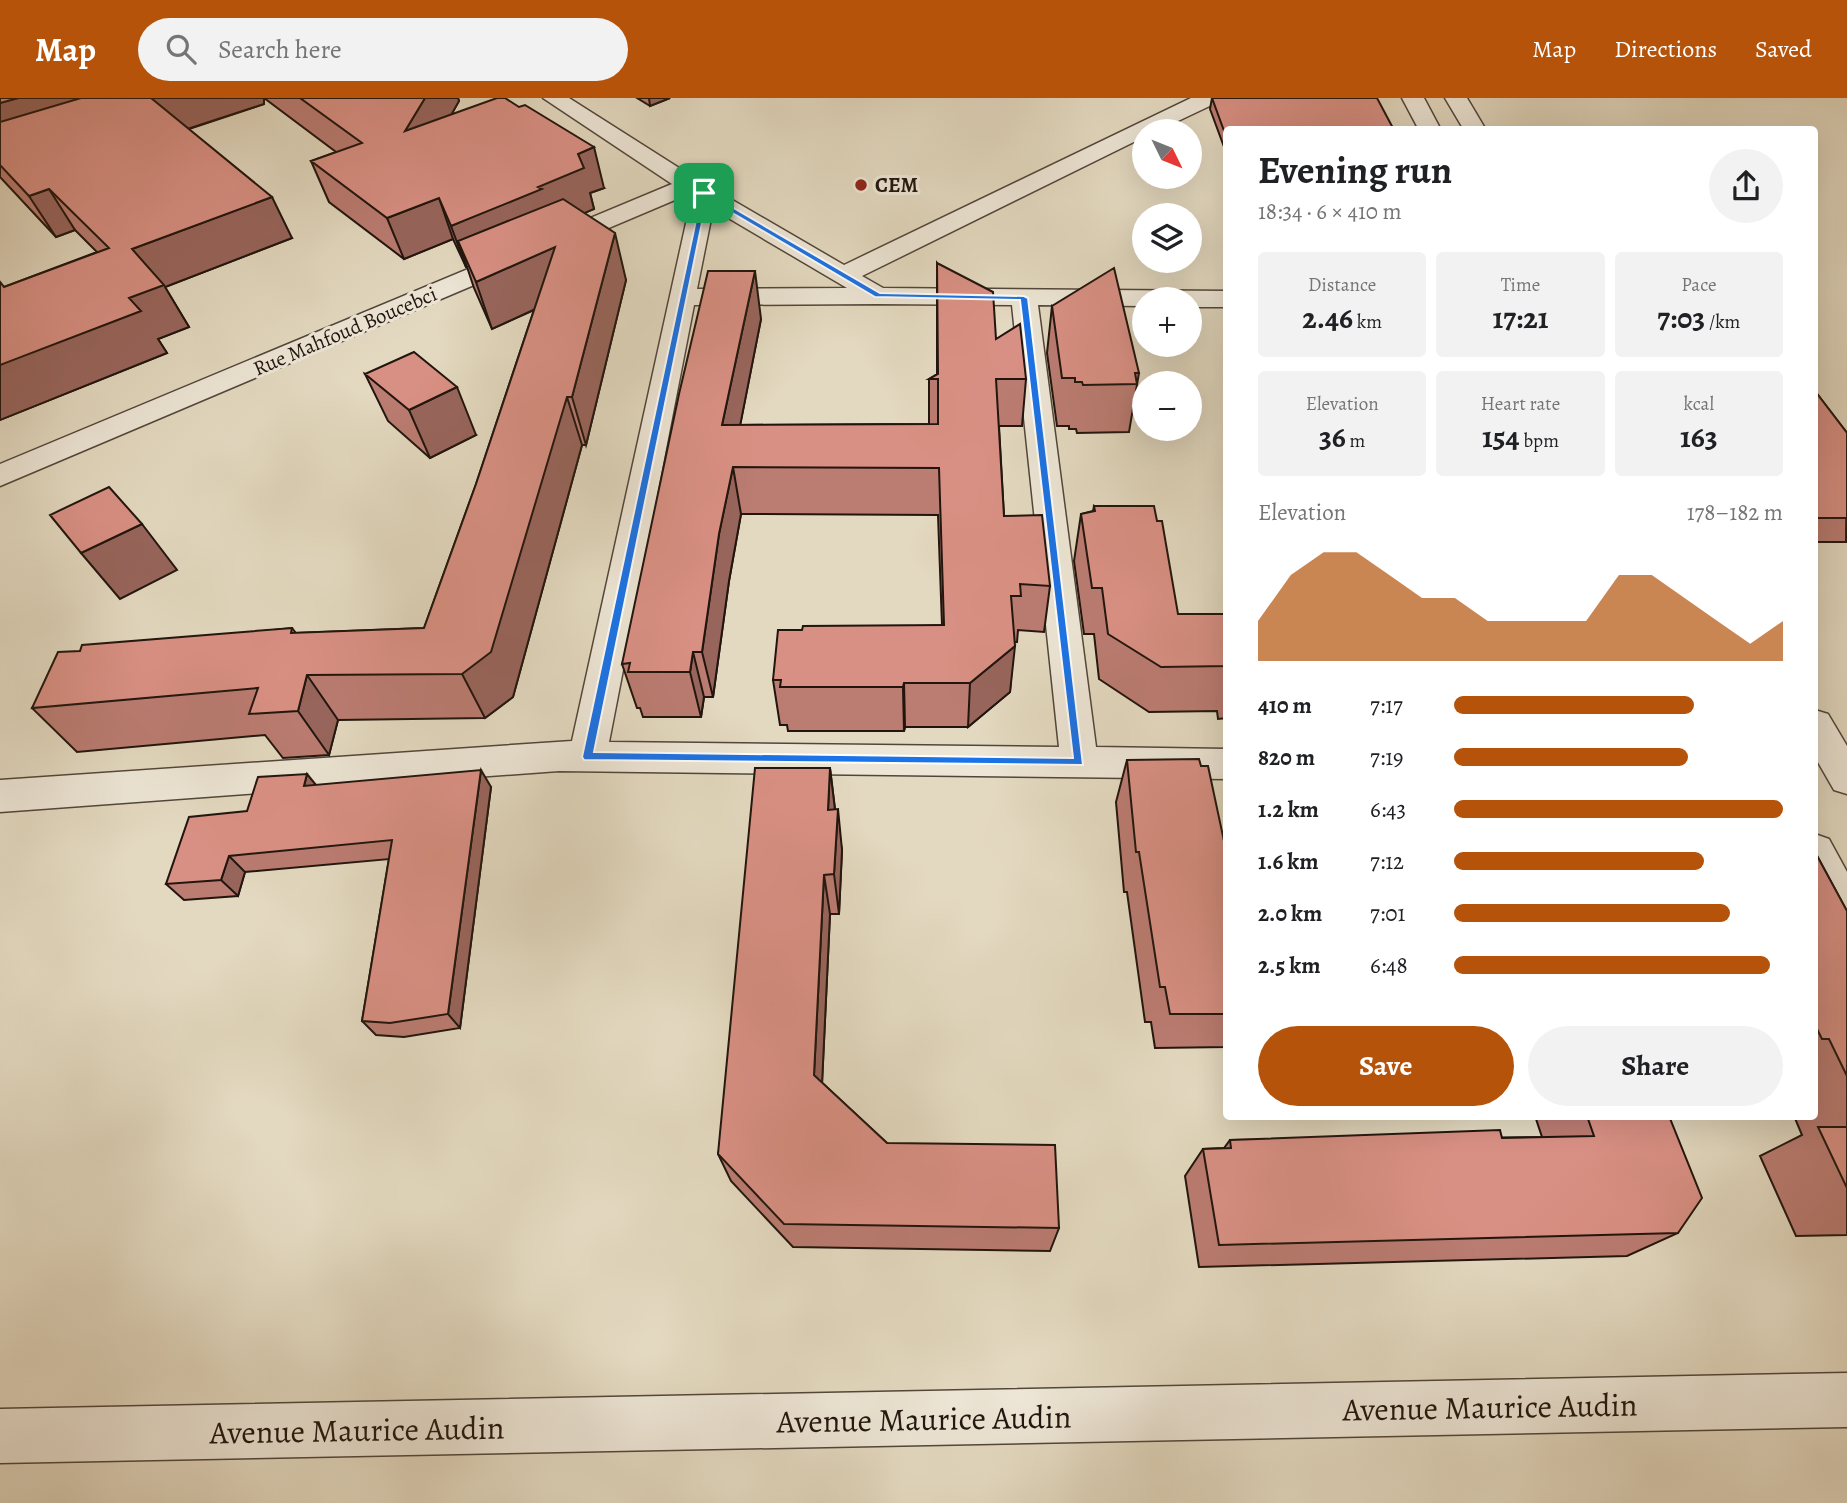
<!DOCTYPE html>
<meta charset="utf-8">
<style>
body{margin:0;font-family:Alegreya,serif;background:#f2f2f2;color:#202124;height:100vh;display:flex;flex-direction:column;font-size:26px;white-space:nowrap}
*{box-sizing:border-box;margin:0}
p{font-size:23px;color:#757577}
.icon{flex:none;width:38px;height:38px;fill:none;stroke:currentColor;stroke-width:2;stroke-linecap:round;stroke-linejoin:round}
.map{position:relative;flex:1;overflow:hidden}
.sheet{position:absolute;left:1223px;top:28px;width:595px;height:994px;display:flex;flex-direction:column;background:#fff;border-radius:7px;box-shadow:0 7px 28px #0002}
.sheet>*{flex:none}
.needle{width:46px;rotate:133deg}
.tools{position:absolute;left:1132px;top:21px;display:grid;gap:14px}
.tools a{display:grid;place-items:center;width:70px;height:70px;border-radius:50%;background:#fff;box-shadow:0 7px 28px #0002;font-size:35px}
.pin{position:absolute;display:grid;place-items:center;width:60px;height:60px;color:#fff;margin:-30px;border-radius:14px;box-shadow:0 4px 10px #0006}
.round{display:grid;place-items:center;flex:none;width:74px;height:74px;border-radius:37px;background:#f2f2f2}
.summary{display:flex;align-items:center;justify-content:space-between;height:119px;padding:0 35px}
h1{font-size:38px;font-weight:600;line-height:52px}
.figures{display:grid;grid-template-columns:repeat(3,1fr);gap:10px;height:119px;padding:7px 35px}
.figures div{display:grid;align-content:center;border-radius:7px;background:#f2f2f2;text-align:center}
.figures b{font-size:30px;font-weight:600}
.figures small{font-size:19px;font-weight:400}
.figures p{font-size:19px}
.chart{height:196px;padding:14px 35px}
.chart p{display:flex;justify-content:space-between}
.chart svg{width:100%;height:126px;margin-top:7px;fill:#b45309;opacity:.7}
.cta{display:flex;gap:14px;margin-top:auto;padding:14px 35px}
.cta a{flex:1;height:80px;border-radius:42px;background:#b45309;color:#fff;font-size:28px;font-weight:600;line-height:80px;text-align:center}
.cta a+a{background:#f2f2f2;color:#202124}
ul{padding:0 35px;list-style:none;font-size:23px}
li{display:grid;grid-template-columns:112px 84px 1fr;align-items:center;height:52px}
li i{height:18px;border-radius:9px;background:#b45309}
header{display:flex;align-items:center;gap:42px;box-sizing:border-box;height:98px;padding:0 35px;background:#b45309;color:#fff}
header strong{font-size:33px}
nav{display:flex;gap:38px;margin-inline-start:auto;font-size:24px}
.search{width:490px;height:63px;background:#f2f2f2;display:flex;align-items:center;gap:18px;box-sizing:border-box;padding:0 24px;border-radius:38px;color:#757577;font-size:26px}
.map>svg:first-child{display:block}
</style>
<header>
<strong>Map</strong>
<div class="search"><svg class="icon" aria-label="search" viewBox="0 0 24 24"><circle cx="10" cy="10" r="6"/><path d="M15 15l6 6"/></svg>Search here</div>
<nav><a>Map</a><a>Directions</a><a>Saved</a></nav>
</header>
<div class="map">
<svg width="1847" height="1405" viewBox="0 0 1847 1405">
<rect width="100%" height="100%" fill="#e3d9c0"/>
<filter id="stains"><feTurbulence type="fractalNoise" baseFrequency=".00286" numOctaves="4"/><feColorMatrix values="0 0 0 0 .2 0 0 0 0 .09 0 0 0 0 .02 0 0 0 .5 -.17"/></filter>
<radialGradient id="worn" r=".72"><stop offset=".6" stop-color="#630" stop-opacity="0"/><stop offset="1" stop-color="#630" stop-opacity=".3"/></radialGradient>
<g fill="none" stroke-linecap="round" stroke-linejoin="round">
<defs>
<path id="minor" d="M 543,0 L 569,0 L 698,82 L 844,167 L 1191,0 L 1219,0 L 1216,5 L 1157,33 L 1144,33 L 1144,39 L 862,178 L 883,190 L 1227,193 L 1227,209 L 1190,209 L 1190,201 L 1144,201 L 1144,208 L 1038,207 L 1096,649 L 1227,651 L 1227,681 L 559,673 L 0,714 L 0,682 L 572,643 L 692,98 L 689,96 L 0,388 L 0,366 L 672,86 ZM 713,111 L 847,190 L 697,191 ZM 877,206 L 1012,207 L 1059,649 L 609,644 L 694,207 Z
M 1847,1275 L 1847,1329 L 0,1365 L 0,1311 Z"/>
<path id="tertiary" d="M 1402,0 L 1424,0 L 1441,32 L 1419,32 Z
M 1445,0 L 1467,0 L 1486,32 L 1464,32 Z
M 1815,612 L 1828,616 L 1847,648 L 1847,696 L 1834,692 L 1815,659 Z
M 1815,736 L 1829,741 L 1847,774 L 1847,832 L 1832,827 L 1815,792 Z"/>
</defs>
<use href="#minor" stroke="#52463a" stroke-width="3"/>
<use href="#tertiary" stroke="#52463a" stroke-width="3"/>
<use href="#minor" fill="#ede6d6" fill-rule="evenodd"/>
<use href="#tertiary" fill="#ede6d6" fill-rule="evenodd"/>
</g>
<path fill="#bb7c72" stroke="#21150e" stroke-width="2" d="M 0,0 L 458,0 L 459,3 L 451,17 L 604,90 L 590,95 L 594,111 L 584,115 L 626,182 L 586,347 L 582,347 L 513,599 L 485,620 L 338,622 L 329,657 L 283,660 L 265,637 L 77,654 L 32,610 L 80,553 L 292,530 L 296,535 L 424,530 L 476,386 L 534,212 L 492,231 L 474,190 L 467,169 L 466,169 L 453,141 L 404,161 L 329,104 L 311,63 L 336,54 L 264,0 L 264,6 L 189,31 L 292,140 L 165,189 L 189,229 L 158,241 L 167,255 L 0,322 L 0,184 L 4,189 L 97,154 L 75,132 L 56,139 L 0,79 Z
M 637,0 L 670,0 L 650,8 Z
M 1212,0 L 1227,32 L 1227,57 L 1210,11 Z
M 937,165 L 1026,281 L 1022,328 L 999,328 L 1004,418 L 1050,488 L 1044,534 L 1018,532 L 1017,544 L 1014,544 L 1010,594 L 968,629 L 905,629 L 904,633 L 788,633 L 787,627 L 780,627 L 773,582 L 802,532 L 942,527 L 938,417 L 741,416 L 729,483 L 713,599 L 704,599 L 701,619 L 643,619 L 640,610 L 637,610 L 622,566 L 761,221 L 740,327 L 929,326 L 929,281 L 937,276 Z
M 1052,208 L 1139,275 L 1129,334 L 1077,335 L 1076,331 L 1069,331 L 1069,328 L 1057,328 L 1047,255 Z
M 365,276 L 476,337 L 430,360 L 388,323 Z
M 1815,293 L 1847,335 L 1846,444 L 1815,444 Z
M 1094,408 L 1178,516 L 1227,516 L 1227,620 L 1218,621 L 1217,613 L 1149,614 L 1099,581 L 1094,536 L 1084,536 L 1074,463 L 1081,416 L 1093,413 Z
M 1127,662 L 1201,668 L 1227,757 L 1227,949 L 1155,950 L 1151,924 L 1145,924 L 1127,794 L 1124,794 L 1116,704 Z
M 830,670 L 835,711 L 842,752 L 839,816 L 830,816 L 822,985 L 887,1045 L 1059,1130 L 1050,1153 L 793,1149 L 731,1083 L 718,1056 Z
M 316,687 L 491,689 L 460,930 L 404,939 L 376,937 L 362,923 L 389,761 L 245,774 L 238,798 L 184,802 L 166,786 L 247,713 Z
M 1815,754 L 1847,813 L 1847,1137 L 1796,1138 L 1760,1058 L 1802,1037 L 1794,1018 L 1815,1018 Z
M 1535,1018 L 1669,1018 L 1678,1135 L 1627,1158 L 1199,1169 L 1185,1078 L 1203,1051 L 1224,1050 L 1230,1042 L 1542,1039 Z"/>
<path fill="#98655c" stroke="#21150e" stroke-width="2" d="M 18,0 L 264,0 L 264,6 L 169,37 L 0,53 L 0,5 Z
M 425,0 L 458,0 L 459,3 L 420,73 L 405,33 Z
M 649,0 L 670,0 L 650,8 Z
M 594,49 L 604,90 L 590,95 L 594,111 L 552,129 L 458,143 L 467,169 L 466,169 L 451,128 L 538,89 L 578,56 Z
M 49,91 L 75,132 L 56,139 L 29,98 Z
M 272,99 L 292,140 L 165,189 L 189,229 L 158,241 L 167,255 L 0,322 L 0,267 L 129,200 L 132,151 Z
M 439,100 L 453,141 L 404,161 L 387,120 Z
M 615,135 L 626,182 L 586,347 L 572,299 Z
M 555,149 L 568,196 L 492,231 L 476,184 Z
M 755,173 L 761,221 L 731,374 L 722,327 Z
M 457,289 L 476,337 L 430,360 L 409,312 Z
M 567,299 L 582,347 L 513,599 L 485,620 L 462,576 Z
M 733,369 L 741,416 L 729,483 L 713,599 L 702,554 L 719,436 Z
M 142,426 L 177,472 L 120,501 L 81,455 Z
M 1015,548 L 1010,594 L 968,629 L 970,585 Z
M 693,554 L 704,599 L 701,619 L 690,574 Z
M 307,577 L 338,622 L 329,657 L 298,613 Z
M 904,585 L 905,629 L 904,633 L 903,589 Z
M 830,670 L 835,712 L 828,712 Z
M 481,672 L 491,689 L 460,930 L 448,916 Z
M 307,676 L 321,693 L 304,688 Z
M 838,711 L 842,752 L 839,816 L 834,776 Z
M 229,758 L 245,774 L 238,798 L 221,782 Z
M 824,777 L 830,816 L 821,1008 L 814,977 Z"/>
<path fill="#d99084" stroke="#21150e" stroke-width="2" d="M 0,0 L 18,0 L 0,5 Z
M 81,0 L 151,0 L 272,99 L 132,151 L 164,187 L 129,200 L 141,213 L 0,267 L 0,184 L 4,189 L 109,150 L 49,91 L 29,98 L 0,67 L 0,24 Z
M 300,0 L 425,0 L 405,33 L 497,0 L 505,0 L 519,9 L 525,7 L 594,49 L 578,56 L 584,70 L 538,89 L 542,91 L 451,128 L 439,100 L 387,120 L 311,63 L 362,45 Z
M 1212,0 L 1377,0 L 1394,32 L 1227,32 L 1227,41 Z
M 563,101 L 615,135 L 572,299 L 567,299 L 491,554 L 462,576 L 307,577 L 298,613 L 249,616 L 258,590 L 32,610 L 58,554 L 80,553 L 82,547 L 292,530 L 291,535 L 424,530 L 476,386 L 555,149 L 476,184 L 458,143 Z
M 937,165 L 993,194 L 996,241 L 1020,226 L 1026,281 L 996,281 L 1004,418 L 1042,417 L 1050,488 L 1020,486 L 1021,498 L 1011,498 L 1015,548 L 970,585 L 904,585 L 903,589 L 780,589 L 781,582 L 773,582 L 778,532 L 802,532 L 803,528 L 944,527 L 939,370 L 733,369 L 719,436 L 702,554 L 693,554 L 690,574 L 628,574 L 630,565 L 622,566 L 679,296 L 708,173 L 755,173 L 722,327 L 938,326 L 938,281 L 929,281 L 938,276 Z
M 1114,170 L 1139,275 L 1135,275 L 1137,286 L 1083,287 L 1082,284 L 1075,284 L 1075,280 L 1062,280 L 1052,208 Z
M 414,254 L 457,289 L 409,312 L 365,276 Z
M 1815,293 L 1847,335 L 1847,420 L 1815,420 Z
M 109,389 L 142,426 L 81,455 L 50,417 Z
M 1094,408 L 1154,408 L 1157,423 L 1162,423 L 1178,516 L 1227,516 L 1227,568 L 1161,569 L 1108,536 L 1102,490 L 1092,490 L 1081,416 L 1095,413 Z
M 1199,661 L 1201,668 L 1208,668 L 1227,757 L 1227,916 L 1170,916 L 1165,889 L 1160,889 L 1139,754 L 1136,754 L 1127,662 Z
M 755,670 L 830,670 L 828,712 L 838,711 L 834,776 L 824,777 L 814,977 L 887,1045 L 1055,1047 L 1059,1130 L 784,1126 L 718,1056 Z
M 481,672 L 448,916 L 390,925 L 362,923 L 392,742 L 229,758 L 221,782 L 166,786 L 189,719 L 247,713 L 258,679 L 307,676 L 304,688 Z
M 1815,754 L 1847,813 L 1847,978 L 1829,941 L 1822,941 L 1815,927 Z
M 1587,1018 L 1669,1018 L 1702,1100 L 1678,1135 L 1219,1147 L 1203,1051 L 1231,1050 L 1230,1042 L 1500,1032 L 1502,1040 L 1594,1038 Z
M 1818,1029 L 1847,1029 L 1847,1090 Z"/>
<path fill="#1a73e8" stroke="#fff" stroke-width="2" fill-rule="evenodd" d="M 702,94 L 706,94 L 880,195 L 1024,198 L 1028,200 L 1083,667 L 584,662 L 582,659 ZM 707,100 L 875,199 L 1020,202 L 1073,660 L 594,654 Z"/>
<circle fill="#8f2418" stroke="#ede6d6" stroke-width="2.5" cx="861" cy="87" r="7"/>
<g text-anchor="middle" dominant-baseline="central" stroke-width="6" stroke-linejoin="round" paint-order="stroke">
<g font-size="21" font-weight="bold" fill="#21150e" stroke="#ede6d6" text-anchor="start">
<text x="875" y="87">CEM</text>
</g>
<g font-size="21" fill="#21150e" stroke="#ede6d6">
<text transform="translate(345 233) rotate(-23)">Rue Mahfoud Boucebci</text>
</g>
<g font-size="32" fill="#21150e" stroke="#ede6d6">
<text transform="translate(1490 1309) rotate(-1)">Avenue Maurice Audin</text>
<text transform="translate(924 1321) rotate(-1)">Avenue Maurice Audin</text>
<text transform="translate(357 1332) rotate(-1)">Avenue Maurice Audin</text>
</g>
</g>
<rect width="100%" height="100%" filter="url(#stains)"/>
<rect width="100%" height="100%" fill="url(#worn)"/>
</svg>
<div class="tools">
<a><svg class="needle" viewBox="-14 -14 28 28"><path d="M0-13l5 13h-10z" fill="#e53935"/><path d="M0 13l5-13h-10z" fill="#757577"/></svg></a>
<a><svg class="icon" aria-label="layers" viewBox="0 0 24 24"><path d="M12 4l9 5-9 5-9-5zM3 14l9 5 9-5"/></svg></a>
<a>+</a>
<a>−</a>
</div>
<div class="pin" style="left:704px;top:95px;background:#1e9e55"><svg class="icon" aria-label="arrive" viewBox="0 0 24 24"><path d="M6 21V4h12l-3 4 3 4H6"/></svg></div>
<section class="sheet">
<div class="summary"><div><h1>Evening run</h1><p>18:34 · 6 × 410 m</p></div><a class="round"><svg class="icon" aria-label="share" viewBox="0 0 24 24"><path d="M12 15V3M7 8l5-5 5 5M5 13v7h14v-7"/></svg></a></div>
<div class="figures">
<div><p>Distance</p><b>2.46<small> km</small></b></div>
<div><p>Time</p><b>17:21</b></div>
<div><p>Pace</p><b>7:03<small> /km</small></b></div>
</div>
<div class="figures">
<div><p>Elevation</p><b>36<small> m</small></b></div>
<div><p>Heart rate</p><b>154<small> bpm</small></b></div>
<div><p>kcal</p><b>163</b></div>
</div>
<div class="chart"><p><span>Elevation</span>178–182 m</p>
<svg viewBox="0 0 160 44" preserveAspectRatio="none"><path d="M0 44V30L10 14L20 6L30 6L40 14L50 22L60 22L70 30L80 30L90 30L100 30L110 14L120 14L130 22L140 30L150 38L160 30V44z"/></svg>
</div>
<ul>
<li><b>410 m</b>7:17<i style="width:73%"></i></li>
<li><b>820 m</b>7:19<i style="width:71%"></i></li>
<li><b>1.2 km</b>6:43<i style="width:100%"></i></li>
<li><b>1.6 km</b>7:12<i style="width:76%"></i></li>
<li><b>2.0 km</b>7:01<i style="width:84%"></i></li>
<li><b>2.5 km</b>6:48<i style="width:96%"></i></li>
</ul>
<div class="cta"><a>Save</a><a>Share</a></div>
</section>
</div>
